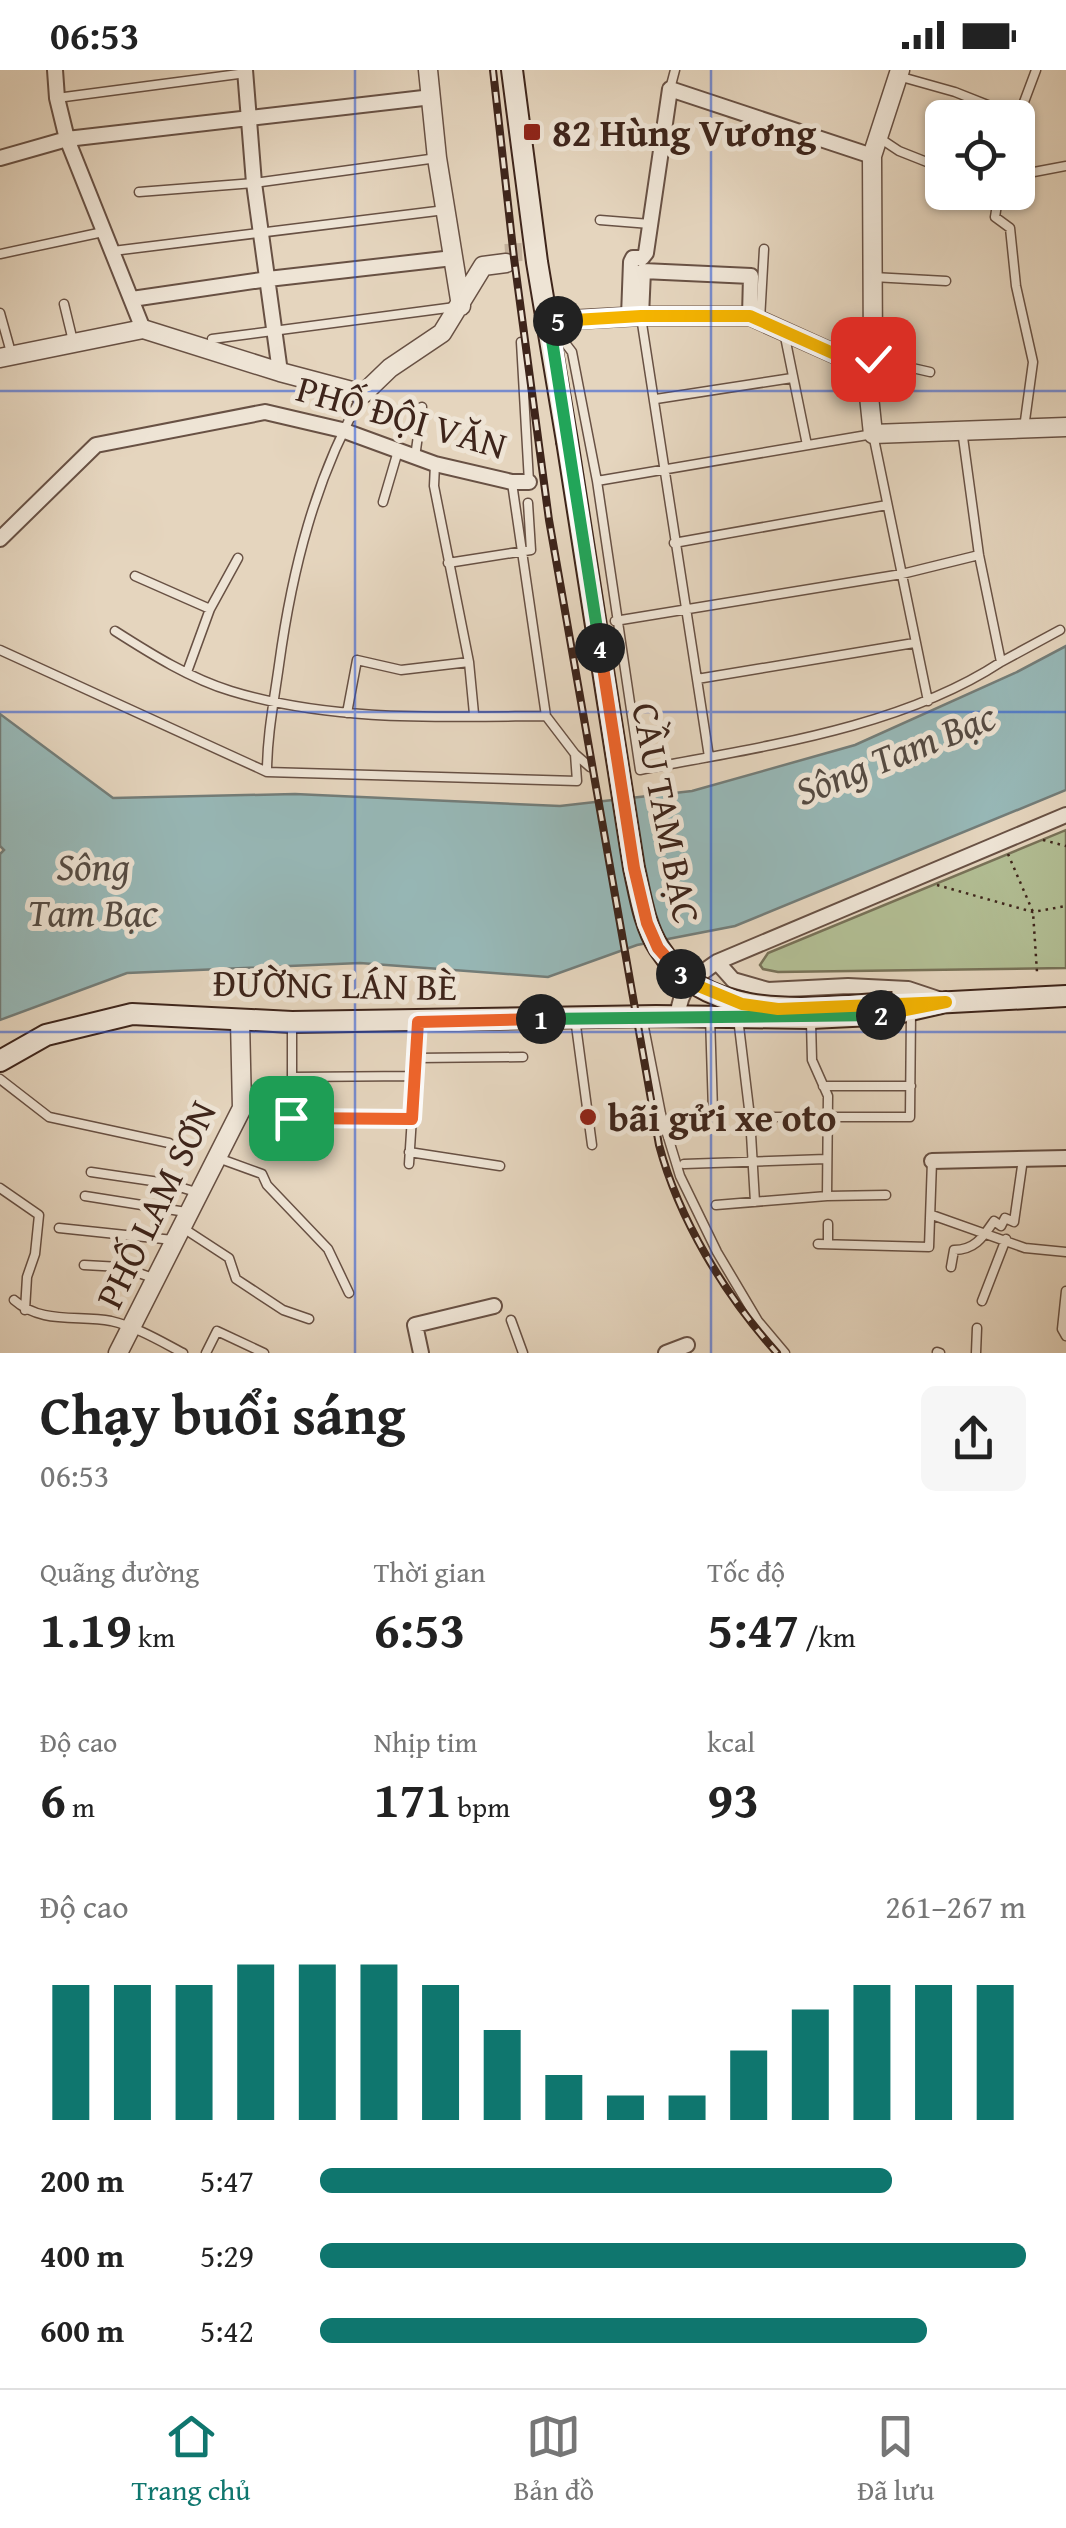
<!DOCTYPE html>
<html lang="vi">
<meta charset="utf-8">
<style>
body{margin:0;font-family:"Gentium Book Plus",serif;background:#f6f6f6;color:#222;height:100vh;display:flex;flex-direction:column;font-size:38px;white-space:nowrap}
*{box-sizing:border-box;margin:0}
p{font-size:32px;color:#767676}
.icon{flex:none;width:55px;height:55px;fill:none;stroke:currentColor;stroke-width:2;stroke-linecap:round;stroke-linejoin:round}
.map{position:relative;height:1283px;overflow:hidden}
.sheet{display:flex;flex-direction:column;background:#fff;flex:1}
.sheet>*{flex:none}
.tools{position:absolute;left:925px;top:30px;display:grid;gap:20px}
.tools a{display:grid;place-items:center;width:110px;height:110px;border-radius:15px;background:#fff;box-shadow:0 2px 8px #0004;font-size:50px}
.pin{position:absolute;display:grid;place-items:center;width:85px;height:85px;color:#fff;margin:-42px;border-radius:20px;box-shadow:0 5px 15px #0006}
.km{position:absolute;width:50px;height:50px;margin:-25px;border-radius:50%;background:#222;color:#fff;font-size:28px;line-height:50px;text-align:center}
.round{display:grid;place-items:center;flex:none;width:105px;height:105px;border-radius:15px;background:#f6f6f6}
.summary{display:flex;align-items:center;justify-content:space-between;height:170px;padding:0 40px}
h1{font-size:55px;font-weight:600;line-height:75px}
.stats{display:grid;grid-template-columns:repeat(3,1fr);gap:15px;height:170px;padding:10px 40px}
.stats div{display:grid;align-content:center}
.stats b{font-size:50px;font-weight:600}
.stats small{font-size:28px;font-weight:400}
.stats p{font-size:28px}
.chart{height:280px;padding:20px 40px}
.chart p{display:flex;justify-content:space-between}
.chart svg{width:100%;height:180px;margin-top:10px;stroke:#0f766e;stroke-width:6}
ul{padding:0 40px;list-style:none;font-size:32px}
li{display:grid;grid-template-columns:160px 120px 1fr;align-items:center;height:75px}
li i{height:25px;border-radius:12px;background:#0f766e}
.status{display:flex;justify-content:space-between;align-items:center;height:70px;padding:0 50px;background:#fff;direction:ltr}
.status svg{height:28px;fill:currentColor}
.tabs{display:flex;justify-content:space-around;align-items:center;height:140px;border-top:2px solid #e0e0e0;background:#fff;font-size:28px;color:#767676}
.tabs a{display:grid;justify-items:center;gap:5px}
.tabs .selected{color:#0f766e}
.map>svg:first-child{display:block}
</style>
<div class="status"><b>06:53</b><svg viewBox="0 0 49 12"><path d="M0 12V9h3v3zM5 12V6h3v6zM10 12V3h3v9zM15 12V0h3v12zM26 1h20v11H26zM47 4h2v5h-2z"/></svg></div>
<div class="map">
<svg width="1066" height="1283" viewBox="0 0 1066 1283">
<rect width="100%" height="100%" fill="#e5d5be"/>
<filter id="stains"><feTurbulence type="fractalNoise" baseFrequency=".002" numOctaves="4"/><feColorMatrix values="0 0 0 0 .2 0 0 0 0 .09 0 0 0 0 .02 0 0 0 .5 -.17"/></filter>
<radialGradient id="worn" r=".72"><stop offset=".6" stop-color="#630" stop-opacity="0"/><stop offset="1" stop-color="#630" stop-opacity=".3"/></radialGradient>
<path fill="#b2be94" stroke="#787258" stroke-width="2.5" d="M 1066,760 L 1066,898 L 778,902 L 763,899 L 760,895 L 768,883 Z"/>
<path fill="#97b8b7" stroke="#737d79" stroke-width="2.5" d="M 1066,576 L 1066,720 L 735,856 L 637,875 L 548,907 L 360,893 L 127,903 L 0,950 L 0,784 L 4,780 L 0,776 L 0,644 L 113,728 L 295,724 L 560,736 L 692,721 L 855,675 L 1015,603 Z"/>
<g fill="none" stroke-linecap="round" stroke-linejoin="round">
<path stroke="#c4b29d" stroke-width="18" stroke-dasharray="18 9" stroke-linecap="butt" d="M 505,183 L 522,182"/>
<defs>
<path id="service" d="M 898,6 L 955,22 L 1018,47
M 670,19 L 675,0
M 57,28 L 246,3
M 1018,48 L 1036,0
M 878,67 L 899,81 L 942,98
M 1018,105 L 1066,96
M 139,122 L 254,113 L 437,88
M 999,122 L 995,147 L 1010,158 L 1016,216 L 1033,292 L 1024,358
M 600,150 L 650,154
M 113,181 L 445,140
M 0,184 L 103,162
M 873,207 L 946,211
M 64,234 L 73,271
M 0,243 L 12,286
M 641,247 L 709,687
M 760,250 L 764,179
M 553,257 L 572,282 L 597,411 L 640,700 C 758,677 899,659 1001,592 L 979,485 L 962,360
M 784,262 L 807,375
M 212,269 L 455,237
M 521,272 L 529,412
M 873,289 L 930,302
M 656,329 L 792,308
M 415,387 L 422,337
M 435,394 L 434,416 L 469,592 L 474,644
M 597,411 L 873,364 L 928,631
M 512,413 L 546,646
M 383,432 L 398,381
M 674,473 L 887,435
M 448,493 L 531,480 L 528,433
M 135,506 L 210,539
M 615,551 L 902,504 L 979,485
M 115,561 C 151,584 191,609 231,621 C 332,652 442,647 546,646 L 575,684 L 590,697
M 0,580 L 267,702 L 577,711 L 575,684
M 1001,592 L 1060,560
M 187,602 L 210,539 L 238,488
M 697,609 L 914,573
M 347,643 L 357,590 L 401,600 L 469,592
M 267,702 C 267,666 274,631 279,595 C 292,500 315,408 363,324
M 642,947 L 661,1044 L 680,1106 L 717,1182 L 758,1251 L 785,1283
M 575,948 L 592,1075
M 738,948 L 750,1047 L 755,1132
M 292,953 L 292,1007 L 414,1006
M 416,988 L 523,987
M 0,1009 L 49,1047 L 169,1073
M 823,1016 L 911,1016
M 750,1047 L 910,1047 L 911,942
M 291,1048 L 412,1049
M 692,1049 L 713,1041 L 710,947
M 409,1082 L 500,1096
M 218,1088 L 262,1104 L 267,1115 L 328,1179 L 349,1223
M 409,1094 L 418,952
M 684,1094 L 826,1089
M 91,1102 L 166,1113 L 196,1122
M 0,1118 L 39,1145 L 35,1184 L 27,1207 L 25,1240
M 85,1126 L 186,1142
M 827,1126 L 886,1125
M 716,1135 L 827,1126 L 828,1026 L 812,990 L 811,952
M 932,1145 L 1025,1178 L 1066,1182
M 828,1154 L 828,1174
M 59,1158 L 173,1170
M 183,1158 L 229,1188 L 236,1209 L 283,1240 L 309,1249
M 818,1174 L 929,1177 L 932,1091
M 84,1195 L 121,1197 L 156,1209
M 951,1197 L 954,1180 C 975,1180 983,1167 994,1151 L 1001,1156 L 1005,1148 L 1014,1152 L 1023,1089
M 1066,1221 L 1062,1259 L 1066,1266
M 14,1230 C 41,1254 77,1245 111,1251 C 137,1257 160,1271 183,1283
M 982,1231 L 1006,1169
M 511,1250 L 523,1283
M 937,1282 L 940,1283
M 206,1283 L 217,1261 L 264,1283
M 976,1283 L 977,1258"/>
<path id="minor" d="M 55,0 L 57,28 L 67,69 L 143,259
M 245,0 L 254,113 L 280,302
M 0,88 L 67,69 L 432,27
M 132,229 L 268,209 L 453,188
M 629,246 L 631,192 L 633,188 L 642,188 L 646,183 L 670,19 L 872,86
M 641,246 L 643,201 L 751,206 L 750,246
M 0,469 L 96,375 L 265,342 L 342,360 L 435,394 L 512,412 L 529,412
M 717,892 L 733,910 L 768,920 L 848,916 L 908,919 L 941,930
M 678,946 C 679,918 695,907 717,892 L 1066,745
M 932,1091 L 1066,1088
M 421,1283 L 415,1255 L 494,1236
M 666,1283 L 687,1275"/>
<path id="tertiary" d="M 428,0 L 437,88 L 461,236
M 549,251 L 641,246 L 750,246 L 866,298 L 873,364 L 1066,357
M 0,288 L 143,259 L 280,302 L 363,324 L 390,298 L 442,263 L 483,196 L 506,193
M 866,298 L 873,289 L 872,86 L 900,0
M 118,1283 L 242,1038 L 240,951"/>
<path id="secondary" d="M 512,0 L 537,192 L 567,371
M 933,933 L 1066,926
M 0,991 L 46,965 L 132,944 L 292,952 L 656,946 L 811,948 L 893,944 L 946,932"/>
</defs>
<use href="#service" stroke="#685144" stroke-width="11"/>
<use href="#minor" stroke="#685144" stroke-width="18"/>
<use href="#tertiary" stroke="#685144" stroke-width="21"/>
<use href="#secondary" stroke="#3e251b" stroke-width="24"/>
<path stroke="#3e251b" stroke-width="2.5" stroke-dasharray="2.5 5" stroke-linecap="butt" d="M 1043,770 L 1066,776
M 1008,784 L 1033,842 L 1037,902
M 937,815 L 1033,842 L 1066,836"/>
<use href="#service" stroke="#eee4d5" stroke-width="8"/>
<use href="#minor" stroke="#eee4d5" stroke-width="14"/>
<use href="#tertiary" stroke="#eee4d5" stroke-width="18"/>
<use href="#secondary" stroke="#eee4d5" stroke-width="20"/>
<defs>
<path id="rail" d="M 493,0 L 514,188 L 549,450 L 659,1075 C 679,1150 725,1225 777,1283"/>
</defs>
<use href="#rail" stroke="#3e251b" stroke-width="8"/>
<use href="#rail" stroke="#eee4d5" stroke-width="4" stroke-dasharray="11" stroke-linecap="butt"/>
<defs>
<path id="secondary-bridge" d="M 567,371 L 634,798 C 640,824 644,855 659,878 C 709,956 814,937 893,933"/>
</defs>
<use href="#secondary-bridge" stroke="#3e251b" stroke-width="24" stroke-linecap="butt"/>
<use href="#secondary-bridge" stroke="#eee4d5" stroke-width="20"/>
</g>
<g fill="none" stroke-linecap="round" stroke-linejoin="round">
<defs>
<path id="split-1" d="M 291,1048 L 412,1049 L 418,952 L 541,949"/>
<path id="split-2" d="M 541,949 L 881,945"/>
<path id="split-3" d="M 681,904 L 696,915 L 742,934 L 778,939 L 946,932 L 881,945"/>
<path id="split-4" d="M 600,578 L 634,798 L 647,853 L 658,878 L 681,904"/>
<path id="split-5" d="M 558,251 L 549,251 L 600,578"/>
<path id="split-6" d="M 558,251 L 641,246 L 750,246 L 866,298 L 873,289"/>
</defs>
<use href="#split-1" stroke="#fff" stroke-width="20"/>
<use href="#split-2" stroke="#fff" stroke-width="20"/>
<use href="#split-3" stroke="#fff" stroke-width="20"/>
<use href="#split-4" stroke="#fff" stroke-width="20"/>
<use href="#split-5" stroke="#fff" stroke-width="20"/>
<use href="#split-6" stroke="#fff" stroke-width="20"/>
<use href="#split-1" stroke="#f0652b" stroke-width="12"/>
<use href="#split-2" stroke="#22a559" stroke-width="12"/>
<use href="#split-3" stroke="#f5b400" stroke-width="12"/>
<use href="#split-4" stroke="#f0652b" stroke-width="12"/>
<use href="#split-5" stroke="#22a559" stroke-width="12"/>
<use href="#split-6" stroke="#f5b400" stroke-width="12"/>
</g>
<path fill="none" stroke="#1d4ed8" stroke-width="2.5" stroke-opacity="0.55" d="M 355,0 L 355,1283M 711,0 L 711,1283M 0,321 L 1066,321M 0,642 L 1066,642M 0,962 L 1066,962"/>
<g fill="#8f2418" stroke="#eee4d5" stroke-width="4">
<rect x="522" y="52" width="20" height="20" rx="5"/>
<circle cx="588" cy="1047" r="10"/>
</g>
<g text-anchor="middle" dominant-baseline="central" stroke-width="10" stroke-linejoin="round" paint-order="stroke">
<g font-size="38" font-weight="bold" fill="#3e251b" stroke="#eee4d5" text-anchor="start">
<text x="552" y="62">82 Hùng Vương</text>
<text x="608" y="1047">bãi gửi xe oto</text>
</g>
<g font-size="38" fill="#3e251b" stroke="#eee4d5">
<text transform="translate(402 346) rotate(16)">PHỐ ĐỘI VĂN</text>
<text transform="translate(667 743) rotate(79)">CẦU TAM BẠC</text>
<text transform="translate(335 914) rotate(1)">ĐƯỜNG LÁN BÈ</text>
<text transform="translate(155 1134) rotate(-64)">PHỐ LAM SƠN</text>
</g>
<g font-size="40" font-style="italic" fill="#544a42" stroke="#eee4d5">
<text transform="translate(895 683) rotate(-22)">Sông Tam Bạc</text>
<text x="93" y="795">Sông<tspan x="93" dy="46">Tam Bạc</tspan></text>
</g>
</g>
<rect width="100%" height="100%" filter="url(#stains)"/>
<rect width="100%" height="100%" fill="url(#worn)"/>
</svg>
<div class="tools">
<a><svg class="icon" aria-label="locate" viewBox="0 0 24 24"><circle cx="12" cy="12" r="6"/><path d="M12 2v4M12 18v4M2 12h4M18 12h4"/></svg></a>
</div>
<div class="pin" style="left:291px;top:1048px;background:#1e9e55"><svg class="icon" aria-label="arrive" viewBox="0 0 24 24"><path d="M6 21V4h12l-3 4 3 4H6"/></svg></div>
<div class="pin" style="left:873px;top:289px;background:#d93025"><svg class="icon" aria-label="check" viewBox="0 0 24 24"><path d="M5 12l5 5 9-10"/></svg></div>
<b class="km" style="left:541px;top:949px">1</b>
<b class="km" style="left:881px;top:945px">2</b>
<b class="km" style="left:681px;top:904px">3</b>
<b class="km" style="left:600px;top:578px">4</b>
<b class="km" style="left:558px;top:251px">5</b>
</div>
<section class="sheet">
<div class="summary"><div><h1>Chạy buổi sáng</h1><p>06:53</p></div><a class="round"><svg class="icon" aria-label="share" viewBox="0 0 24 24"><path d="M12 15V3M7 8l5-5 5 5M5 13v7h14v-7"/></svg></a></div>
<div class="stats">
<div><p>Quãng đường</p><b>1.19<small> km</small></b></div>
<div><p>Thời gian</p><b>6:53</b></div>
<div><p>Tốc độ</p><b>5:47<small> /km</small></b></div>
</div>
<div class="stats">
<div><p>Độ cao</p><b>6<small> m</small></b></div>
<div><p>Nhịp tim</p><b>171<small> bpm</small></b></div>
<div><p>kcal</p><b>93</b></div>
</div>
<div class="chart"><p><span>Độ cao</span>261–267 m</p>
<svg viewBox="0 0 160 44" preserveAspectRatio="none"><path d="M5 44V11M15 44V11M25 44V11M35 44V6M45 44V6M55 44V6M65 44V11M75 44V22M85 44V33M95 44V38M105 44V38M115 44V27M125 44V17M135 44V11M145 44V11M155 44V11"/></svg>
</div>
<ul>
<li><b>200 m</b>5:47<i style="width:81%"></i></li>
<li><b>400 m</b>5:29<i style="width:100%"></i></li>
<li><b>600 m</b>5:42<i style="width:86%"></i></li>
</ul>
</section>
<nav class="tabs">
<a class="selected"><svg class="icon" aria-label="home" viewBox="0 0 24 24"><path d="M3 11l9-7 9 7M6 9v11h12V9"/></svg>Trang chủ</a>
<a><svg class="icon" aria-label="map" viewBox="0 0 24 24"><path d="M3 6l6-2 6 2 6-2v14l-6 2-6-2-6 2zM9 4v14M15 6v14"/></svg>Bản đồ</a>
<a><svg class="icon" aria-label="saved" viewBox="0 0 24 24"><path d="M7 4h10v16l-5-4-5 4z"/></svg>Đã lưu</a>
</nav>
